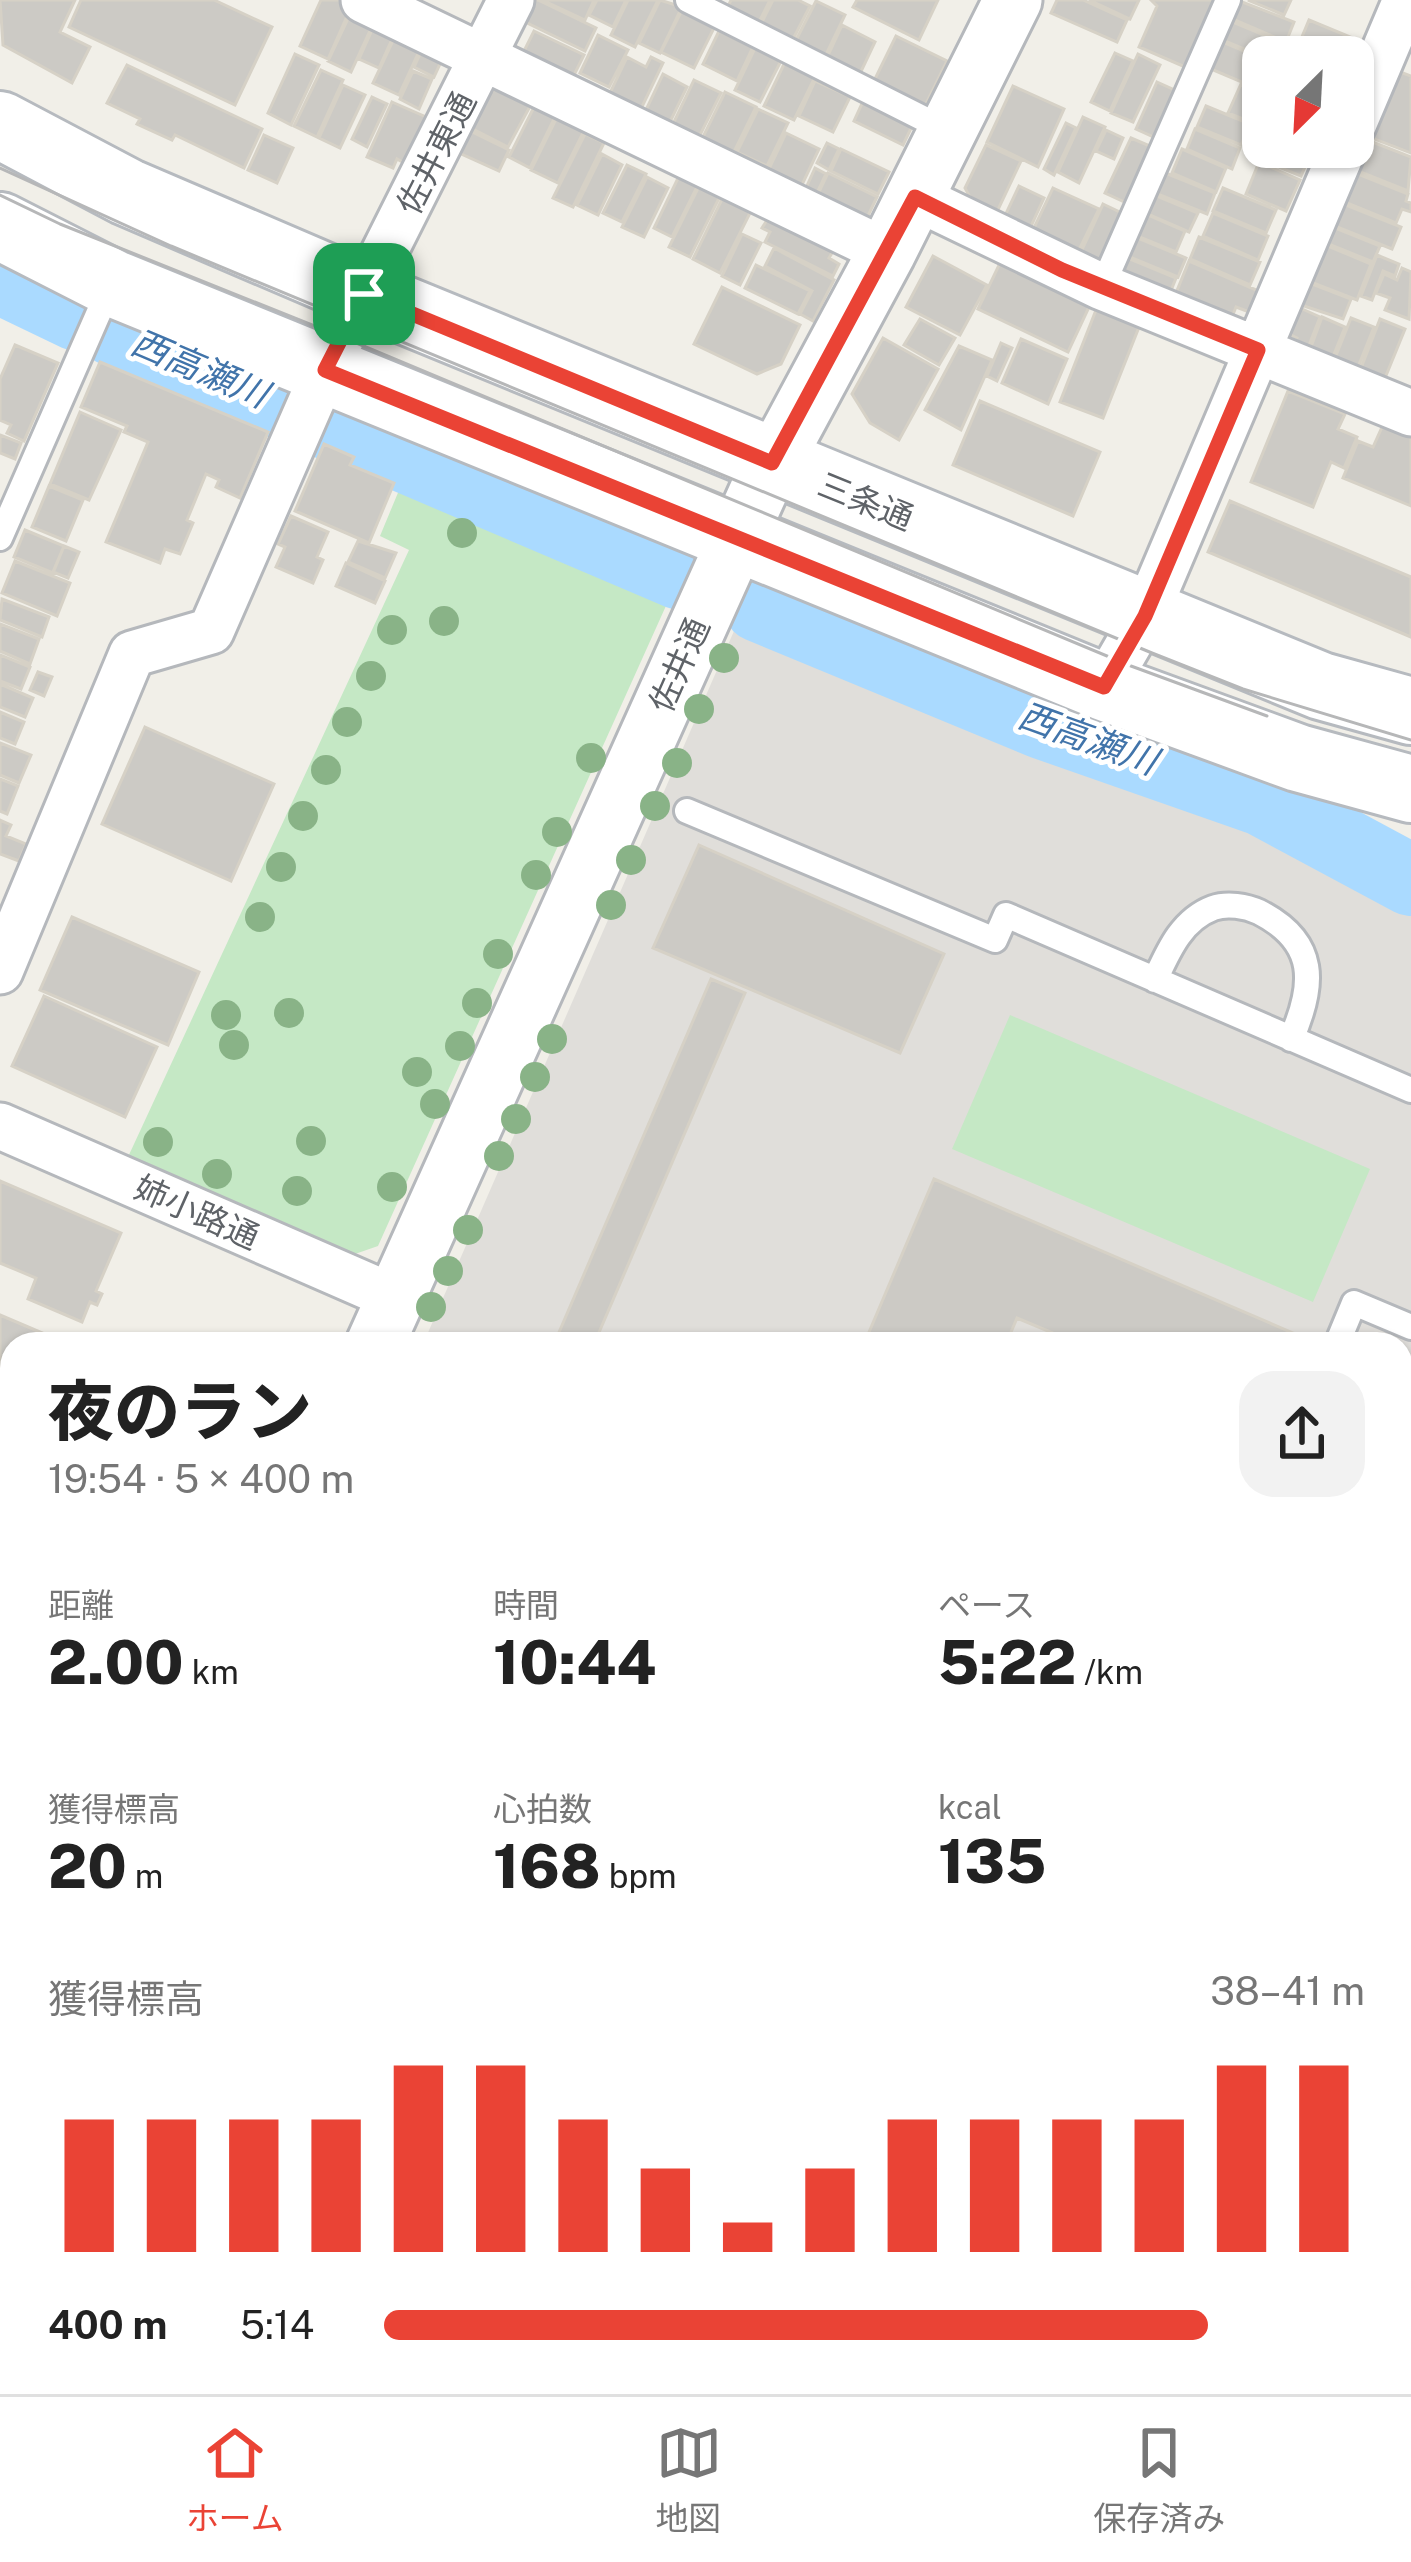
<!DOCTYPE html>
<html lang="ja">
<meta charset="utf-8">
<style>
body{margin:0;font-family:"Public Sans","Noto Sans JP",sans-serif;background:#f2f2f2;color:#222;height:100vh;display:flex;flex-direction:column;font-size:45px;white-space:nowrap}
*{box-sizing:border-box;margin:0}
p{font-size:39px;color:#767676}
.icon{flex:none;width:66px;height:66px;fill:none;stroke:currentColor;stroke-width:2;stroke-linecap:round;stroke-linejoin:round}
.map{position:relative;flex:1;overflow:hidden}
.sheet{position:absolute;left:0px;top:1332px;width:1413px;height:1062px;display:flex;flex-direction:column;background:#fff;border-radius:36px 36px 0 0;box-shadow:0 3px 9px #0004}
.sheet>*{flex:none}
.needle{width:78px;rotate:204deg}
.tools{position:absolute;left:1242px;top:36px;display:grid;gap:24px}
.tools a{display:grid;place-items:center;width:132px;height:132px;border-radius:24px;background:#fff;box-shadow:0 3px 9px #0004;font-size:60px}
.pin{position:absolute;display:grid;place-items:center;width:102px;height:102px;color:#fff;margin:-51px;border-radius:24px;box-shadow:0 6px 18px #0006}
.round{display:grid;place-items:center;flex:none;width:126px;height:126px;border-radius:36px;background:#f2f2f2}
.summary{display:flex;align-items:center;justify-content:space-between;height:204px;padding:0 48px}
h1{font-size:66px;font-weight:800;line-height:90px}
.metrics{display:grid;grid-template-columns:repeat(3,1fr);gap:18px;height:204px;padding:12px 48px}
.metrics div{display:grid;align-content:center}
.metrics b{font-size:60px;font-weight:800}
.metrics small{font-size:33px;font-weight:400}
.metrics p{font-size:33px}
.chart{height:336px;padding:24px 48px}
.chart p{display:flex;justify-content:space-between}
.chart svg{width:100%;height:216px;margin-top:12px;stroke:#ea4335;stroke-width:6}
ul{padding:0 48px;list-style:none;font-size:39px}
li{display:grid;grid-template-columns:192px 144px 1fr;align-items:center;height:90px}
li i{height:30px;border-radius:15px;background:#ea4335}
.menu{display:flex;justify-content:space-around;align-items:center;height:168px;border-top:3px solid #e0e0e0;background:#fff;font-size:33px;color:#767676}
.menu a{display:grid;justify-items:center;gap:6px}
.menu .selected{color:#ea4335}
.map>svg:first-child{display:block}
</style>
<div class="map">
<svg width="1411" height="2394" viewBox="0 0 1411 2394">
<rect width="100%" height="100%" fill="#f1efe8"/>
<path fill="#e0deda" d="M 741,615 L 1116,769 L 1251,819 L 1366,878 L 1381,880 L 1411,906 L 1411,2394 L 947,2394 L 920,2382 L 1401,2382 L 1401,1344 L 423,1344 Z"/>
<path fill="#c5e8c5" d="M 412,459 L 661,566 L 674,588 L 378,1246 L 355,1254 L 128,1157 L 409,550 L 380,536 Z
M 1010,1015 L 1370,1169 L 1313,1302 L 952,1149 Z"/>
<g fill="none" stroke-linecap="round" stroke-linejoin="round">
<path stroke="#aadaff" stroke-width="72" d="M 0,278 L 77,315
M 115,331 L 285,405
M 326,423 L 680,574
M 759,606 L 1042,723 L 1262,800 L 1411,880"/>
</g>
<path fill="#cccac5" stroke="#d6d1c6" stroke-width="3" d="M 0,0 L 75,0 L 60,32 L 90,47 L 72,83 L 3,45 Z
M 81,0 L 214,0 L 272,27 L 235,105 L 69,27 Z
M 321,0 L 341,0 L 352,5 L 328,59 L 300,46 Z
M 526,0 L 538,0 L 596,28 L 585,51 L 517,18 Z
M 542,0 L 594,0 L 585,20 Z
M 597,0 L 626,0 L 613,27 L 589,15 Z
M 628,0 L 658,0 L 635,47 L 611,35 Z
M 660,0 L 682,7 L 660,53 L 639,43 Z
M 731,0 L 770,0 L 756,28 L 725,13 Z
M 773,0 L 798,0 L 810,6 L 790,45 L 758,30 Z
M 857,0 L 938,0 L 919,40 L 853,7 Z
M 1057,0 L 1083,0 L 1127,20 L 1117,42 L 1051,13 Z
M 1089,0 L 1139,0 L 1130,19 Z
M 1151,0 L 1215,0 L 1185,67 L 1139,47 L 1157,6 Z
M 1237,0 L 1294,22 L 1286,42 L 1230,18 Z
M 1248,0 L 1291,0 L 1284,15 Z
M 816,1 L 845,15 L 822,63 L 792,48 Z
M 683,8 L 716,24 L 694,68 L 661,52 Z
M 352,10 L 375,20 L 351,72 L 328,61 Z
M 377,19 L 397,28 L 379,68 L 359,59 Z
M 1228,20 L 1281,42 L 1275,57 L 1263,57 L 1220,39 Z
M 1309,20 L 1360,41 L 1353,57 L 1331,57 L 1299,44 Z
M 842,25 L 875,42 L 857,80 L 824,64 Z
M 398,30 L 423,43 L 399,95 L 373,83 Z
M 534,31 L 584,55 L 573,77 L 523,53 Z
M 719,31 L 753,47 L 737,81 L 703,64 Z
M 598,35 L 628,50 L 609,87 L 580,73 Z
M 896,36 L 947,61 L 921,114 L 870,89 Z
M 1218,40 L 1263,59 L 1263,91 L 1206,67 Z
M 426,41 L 446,51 L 434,77 L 414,67 Z
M 757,44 L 783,57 L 760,102 L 735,90 Z
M 1115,53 L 1133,61 L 1110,111 L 1091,102 Z
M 295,54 L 319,65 L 291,125 L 268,113 Z
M 1138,54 L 1160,65 L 1133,122 L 1111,113 Z
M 627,57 L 646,67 L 651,57 L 663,63 L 640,111 L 609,95 Z
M 785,62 L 815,77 L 794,120 L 764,106 Z
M 127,65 L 262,129 L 244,168 L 175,135 L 172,140 L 137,124 L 140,119 L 107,103 Z
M 321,70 L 343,80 L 317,137 L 294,126 Z
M 1395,70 L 1411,76 L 1411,153 L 1369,137 Z
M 413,71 L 432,79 L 419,109 L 400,99 Z
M 663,74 L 687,87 L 669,124 L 645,112 Z
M 694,80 L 721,93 L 698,139 L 672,126 Z
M 815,81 L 850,97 L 833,132 L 799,116 Z
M 1157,82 L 1179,92 L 1158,139 L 1136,129 Z
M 1241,84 L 1263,93 L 1263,127 L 1228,113 Z
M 343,85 L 365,95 L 340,148 L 319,138 Z
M 505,85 L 534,99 L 508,147 L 467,126 L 481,97 Z
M 1013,86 L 1064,109 L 1038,167 L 987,142 Z
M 725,92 L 756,107 L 732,156 L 701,141 Z
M 372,97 L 387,104 L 367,147 L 352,139 Z
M 865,97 L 915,120 L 903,145 L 854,121 Z
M 392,102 L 426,117 L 404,163 L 397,159 L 393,168 L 367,157 Z
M 536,103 L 557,113 L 530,168 L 509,157 Z
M 1206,106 L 1250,124 L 1241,145 L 1197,127 Z
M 758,109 L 788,123 L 767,166 L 737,152 Z
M 559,113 L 586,127 L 558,183 L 531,170 Z
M 1083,117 L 1105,127 L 1079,183 L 1058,172 Z
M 1066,123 L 1076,128 L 1054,175 L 1044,169 Z
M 1195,129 L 1240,148 L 1232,169 L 1187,149 Z
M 468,130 L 509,150 L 499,171 L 457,152 Z
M 1106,130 L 1123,138 L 1114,159 L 1096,151 Z
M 786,133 L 819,149 L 800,189 L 767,173 Z
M 585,134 L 604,143 L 573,207 L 553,198 Z
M 264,135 L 293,148 L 277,183 L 248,170 Z
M 1131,138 L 1157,149 L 1131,205 L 1105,193 Z
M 1370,141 L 1411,157 L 1408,191 L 1358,171 Z
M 827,143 L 839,149 L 829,170 L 817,163 Z
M 986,145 L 1021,161 L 995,216 L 975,206 L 965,188 Z
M 1266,147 L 1303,147 L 1312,151 L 1301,176 L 1261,160 Z
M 841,149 L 889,172 L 878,194 L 831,171 Z
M 1182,149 L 1226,168 L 1216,192 L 1172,173 Z
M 602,154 L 622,165 L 598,215 L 577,205 Z
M 1259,162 L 1300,180 L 1286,211 L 1246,194 Z
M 627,165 L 646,174 L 622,222 L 603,213 Z
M 815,168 L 826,174 L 817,193 L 806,188 Z
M 1163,172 L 1215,193 L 1207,214 L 1155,193 Z
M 1353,172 L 1408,194 L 1406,201 L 1411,203 L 1411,212 L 1402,209 L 1396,223 L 1342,201 Z
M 828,173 L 877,197 L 865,222 L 816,198 Z
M 680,174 L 699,183 L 672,237 L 654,228 Z
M 647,177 L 668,188 L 644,237 L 622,227 Z
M 701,182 L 722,192 L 690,257 L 669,247 Z
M 1019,186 L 1044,198 L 1027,235 L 1002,222 Z
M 1053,188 L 1099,209 L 1076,256 L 1031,234 Z
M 1223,188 L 1276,210 L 1266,233 L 1213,211 Z
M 1152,194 L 1198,213 L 1189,232 L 1145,213 Z
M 724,195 L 752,209 L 720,273 L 693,259 Z
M 1341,203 L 1401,227 L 1392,249 L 1332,225 Z
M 1103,204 L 1128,216 L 1105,266 L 1080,254 Z
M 1213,213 L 1268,236 L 1258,260 L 1203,236 Z
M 1146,214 L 1185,231 L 1176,252 L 1137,236 Z
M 767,220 L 835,248 L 829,258 L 839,264 L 833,276 L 765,242 L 770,232 L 762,228 Z
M 1328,225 L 1380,246 L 1373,262 L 1321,241 Z
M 742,234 L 761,243 L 740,285 L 722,276 Z
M 1133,236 L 1186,258 L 1178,277 L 1125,255 Z
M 1199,237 L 1260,262 L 1250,285 L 1190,259 Z
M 1323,244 L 1371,264 L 1357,300 L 1308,281 Z
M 774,248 L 834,280 L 813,321 L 800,314 L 812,291 L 765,266 Z
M 1377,255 L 1399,264 L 1395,276 L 1383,271 L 1372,300 L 1361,296 Z
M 933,256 L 987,285 L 960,335 L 906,307 Z
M 1123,256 L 1176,278 L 1168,298 L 1115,276 Z
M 1189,261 L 1261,292 L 1252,313 L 1236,307 L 1230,322 L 1174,298 Z
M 1000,263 L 1090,305 L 1068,352 L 978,309 Z
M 756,265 L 810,291 L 798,314 L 745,288 Z
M 1402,268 L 1411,272 L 1409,319 L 1385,310 L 1390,298 L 1376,293 L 1384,274 L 1397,280 Z
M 1307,282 L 1351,299 L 1343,319 L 1298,304 Z
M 722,287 L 800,325 L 781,364 L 757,374 L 694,344 Z
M 1098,305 L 1141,322 L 1103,418 L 1060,402 Z
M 1300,308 L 1320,317 L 1306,353 L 1293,348 L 1297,338 L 1289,334 Z
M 1322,317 L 1345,327 L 1330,364 L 1308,355 Z
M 1351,318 L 1374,327 L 1358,367 L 1335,358 Z
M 920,319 L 955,338 L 939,365 L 904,345 Z
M 1380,319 L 1405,329 L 1385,378 L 1361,368 Z
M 883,338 L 938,369 L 899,440 L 870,423 L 852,394 Z
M 1021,339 L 1067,359 L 1048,404 L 1002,383 Z
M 1001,343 L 1012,348 L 997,381 L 987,376 Z
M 15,345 L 58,363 L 24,441 L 7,433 L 11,425 L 0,420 L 0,379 Z
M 959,346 L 992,360 L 961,430 L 925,410 Z
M 100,362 L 268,432 L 240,498 L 216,487 L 219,480 L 206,474 L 187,520 L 193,523 L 180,554 L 165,549 L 160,563 L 106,542 L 148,442 L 124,432 L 127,426 L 81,407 Z
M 1288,391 L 1345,414 L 1338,429 L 1357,437 L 1344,468 L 1331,462 L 1313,507 L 1251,482 Z
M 980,401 L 1100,452 L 1073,516 L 953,465 Z
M 80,412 L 121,430 L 89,500 L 50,484 Z
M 1383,425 L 1411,437 L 1411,506 L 1343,478 L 1358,441 L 1373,447 Z
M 0,435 L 21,443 L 15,459 L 0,453 Z
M 324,444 L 354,457 L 350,465 L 394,483 L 369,543 L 295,511 Z
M 49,486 L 83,500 L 66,541 L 32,527 Z
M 1230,501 L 1411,577 L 1411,637 L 1208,552 Z
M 291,516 L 328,532 L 317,557 L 323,560 L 313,583 L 276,567 L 285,547 L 278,544 Z
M 25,530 L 64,546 L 53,573 L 14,557 Z
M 358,541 L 396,553 L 385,578 L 348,562 Z
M 64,546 L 79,552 L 68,578 L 53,572 Z
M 15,561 L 70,583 L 57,616 L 2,593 Z
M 346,563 L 385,581 L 375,603 L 336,586 Z
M 2,599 L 49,617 L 42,637 L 0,620 Z
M 0,624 L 39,639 L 30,664 L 0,651 Z
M 0,655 L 30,667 L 21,689 L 0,681 Z
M 38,672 L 52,677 L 44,696 L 30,690 Z
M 0,684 L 33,698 L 25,717 L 0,707 Z
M 0,712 L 24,722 L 15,744 L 0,738 Z
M 145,727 L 274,784 L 231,881 L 102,824 Z
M 0,743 L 31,755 L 19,783 L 0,775 Z
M 0,779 L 18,786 L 7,814 L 0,811 Z
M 0,820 L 11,825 L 6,836 L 26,844 L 19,861 L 0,854 Z
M 699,845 L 944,954 L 900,1053 L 653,948 Z
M 72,917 L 199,972 L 168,1045 L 40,990 Z
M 711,979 L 745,993 L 594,1344 L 554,1344 Z
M 44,996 L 157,1047 L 125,1117 L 12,1066 Z
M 934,1179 L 1300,1336 L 1297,1344 L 1079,1344 L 1017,1318 L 1006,1344 L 864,1344 Z
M 0,1181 L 121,1233 L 96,1291 L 102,1294 L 97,1305 L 90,1302 L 82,1322 L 28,1299 L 36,1278 L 0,1263 Z
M 0,1315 L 68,1344 L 12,1344 L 12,1489 L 0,1484 Z
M 1401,1374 L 1411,1378 L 1411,1670 L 1401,1693 Z
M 9,1722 L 12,1724 L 12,1958 L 0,1953 L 0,1742 Z
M 1401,1860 L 1411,1864 L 1411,1944 L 1401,1967 Z
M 1411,2101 L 1411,2394 L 1280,2394 L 1285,2382 L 1401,2382 L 1401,2123 Z
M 0,2365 L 12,2371 L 12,2382 L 35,2382 L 60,2394 L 0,2394 Z
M 80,2382 L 155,2382 L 149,2394 L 74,2394 Z
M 256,2382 L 473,2382 L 468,2394 L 284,2394 Z"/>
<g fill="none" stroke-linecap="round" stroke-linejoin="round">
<defs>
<path id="service" d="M 688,0 L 948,131
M 1102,287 L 1228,0
M 0,538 L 110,287
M 687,811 L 995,940 L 1006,915 L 1411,1090
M 1155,980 C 1168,952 1181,920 1213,908 C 1227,903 1246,906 1259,912 C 1318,942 1315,985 1291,1039
M 1337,1344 L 1354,1303 L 1411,1327
M 1401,1740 L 1411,1716
M 1401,1799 L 1411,1803
M 1401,2062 L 1411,2038
M 1263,2394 L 1268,2382"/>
<path id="minor" d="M 364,0 L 887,252
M 1353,125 L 1406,0
M 915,197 L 1102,287 L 1411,413
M 1104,687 L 1145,616 L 1344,147
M 0,971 L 132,654 L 211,631 L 325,370 L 511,0
M 0,1126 L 395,1298
M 0,1561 L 12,1566"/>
<path id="tertiary" d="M 375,1344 L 759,490 L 887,252 L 1013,0
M 0,2030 L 12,2035
M 0,2076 L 12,2081
M 0,2232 L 12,2203
M 685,2382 L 711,2394
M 826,2382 L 855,2394"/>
<path id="secondary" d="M 0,125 L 127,192 L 365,294 L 1321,686 L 1411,711
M 0,226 L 112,283 L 1104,687 L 1298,758 L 1411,789"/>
</defs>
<use href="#service" stroke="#b5b8bc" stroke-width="30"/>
<use href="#minor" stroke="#b5b8bc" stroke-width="51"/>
<use href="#tertiary" stroke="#b5b8bc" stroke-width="63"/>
<use href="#secondary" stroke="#b6babf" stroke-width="72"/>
<use href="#service" stroke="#fff" stroke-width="24"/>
<use href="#minor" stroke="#fff" stroke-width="45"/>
<use href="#tertiary" stroke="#fff" stroke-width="57"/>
<use href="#secondary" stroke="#fff" stroke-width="66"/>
<path stroke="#b6b7b8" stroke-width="3" d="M 0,168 L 171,246 L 1152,653 L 1243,689 L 1411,740
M 0,195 L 60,224 L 342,337 L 1131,666 L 1267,716"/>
</g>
<g fill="#89b387">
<circle cx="462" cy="533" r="15"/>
<circle cx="444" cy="621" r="15"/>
<circle cx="392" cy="630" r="15"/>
<circle cx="724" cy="658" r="15"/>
<circle cx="371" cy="676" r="15"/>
<circle cx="699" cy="709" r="15"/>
<circle cx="347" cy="722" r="15"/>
<circle cx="591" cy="758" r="15"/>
<circle cx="677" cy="763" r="15"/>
<circle cx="326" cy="770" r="15"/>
<circle cx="655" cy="806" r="15"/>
<circle cx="303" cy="816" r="15"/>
<circle cx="557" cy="832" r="15"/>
<circle cx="631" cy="860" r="15"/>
<circle cx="281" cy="867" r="15"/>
<circle cx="536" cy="875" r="15"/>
<circle cx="611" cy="905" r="15"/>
<circle cx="260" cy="917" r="15"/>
<circle cx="498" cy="954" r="15"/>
<circle cx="477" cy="1003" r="15"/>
<circle cx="289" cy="1013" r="15"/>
<circle cx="226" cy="1015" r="15"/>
<circle cx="552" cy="1039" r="15"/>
<circle cx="234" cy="1045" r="15"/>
<circle cx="460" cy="1046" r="15"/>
<circle cx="417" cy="1072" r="15"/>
<circle cx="535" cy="1077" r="15"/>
<circle cx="435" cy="1104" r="15"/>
<circle cx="516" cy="1119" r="15"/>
<circle cx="311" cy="1141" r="15"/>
<circle cx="158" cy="1142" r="15"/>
<circle cx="499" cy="1156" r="15"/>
<circle cx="217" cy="1174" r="15"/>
<circle cx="392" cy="1187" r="15"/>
<circle cx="297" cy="1191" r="15"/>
<circle cx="468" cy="1230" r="15"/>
<circle cx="448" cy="1271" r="15"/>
<circle cx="431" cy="1307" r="15"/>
</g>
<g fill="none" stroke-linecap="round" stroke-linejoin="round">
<defs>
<path id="route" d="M 915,197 L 1062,270 L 1258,350 L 1145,616 L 1104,687 L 325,370 L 364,294 L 772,463 Z"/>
</defs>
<use href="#route" stroke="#fff" stroke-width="24"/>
<use href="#route" stroke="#ea4335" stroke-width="15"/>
</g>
<g text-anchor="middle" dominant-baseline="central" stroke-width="10" stroke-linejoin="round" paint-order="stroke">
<g font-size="33" fill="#5f6368" stroke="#fff">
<text transform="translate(436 153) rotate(-63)">佐井東通</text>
<text transform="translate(866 501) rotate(22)">三条通</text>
<text transform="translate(679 665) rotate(-66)">佐井通</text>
<text transform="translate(197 1212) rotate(24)">姉小路通</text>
</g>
<g font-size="36" font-style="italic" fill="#4174aa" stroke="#fff">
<text transform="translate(200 368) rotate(23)">西高瀬川</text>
<text transform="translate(1088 738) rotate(20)">西高瀬川</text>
</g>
</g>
</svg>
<div class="tools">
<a><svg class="needle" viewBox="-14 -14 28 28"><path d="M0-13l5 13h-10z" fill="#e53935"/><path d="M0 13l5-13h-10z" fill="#767676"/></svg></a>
</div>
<div class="pin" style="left:364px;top:294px;background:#1e9e55"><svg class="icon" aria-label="arrive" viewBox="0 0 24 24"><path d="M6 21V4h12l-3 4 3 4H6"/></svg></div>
<section class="sheet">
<div class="summary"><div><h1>夜のラン</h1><p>19:54 · 5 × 400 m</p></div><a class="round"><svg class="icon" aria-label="share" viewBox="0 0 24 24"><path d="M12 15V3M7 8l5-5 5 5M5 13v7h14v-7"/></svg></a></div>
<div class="metrics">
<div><p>距離</p><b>2.00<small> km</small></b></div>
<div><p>時間</p><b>10:44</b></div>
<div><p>ペース</p><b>5:22<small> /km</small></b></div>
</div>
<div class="metrics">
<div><p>獲得標高</p><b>20<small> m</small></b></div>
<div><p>心拍数</p><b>168<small> bpm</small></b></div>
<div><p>kcal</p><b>135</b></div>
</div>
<div class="chart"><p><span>獲得標高</span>38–41 m</p>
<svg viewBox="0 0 160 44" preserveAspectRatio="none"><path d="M5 44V17M15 44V17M25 44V17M35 44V17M45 44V6M55 44V6M65 44V17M75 44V27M85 44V38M95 44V27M105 44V17M115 44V17M125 44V17M135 44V17M145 44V6M155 44V6"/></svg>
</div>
<ul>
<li><b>400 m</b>5:14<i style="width:84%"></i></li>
</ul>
</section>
</div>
<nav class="menu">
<a class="selected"><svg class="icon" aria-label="home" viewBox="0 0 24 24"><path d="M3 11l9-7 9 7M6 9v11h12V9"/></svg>ホーム</a>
<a><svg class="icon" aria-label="map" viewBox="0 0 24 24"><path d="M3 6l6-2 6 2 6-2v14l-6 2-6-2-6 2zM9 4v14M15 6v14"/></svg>地図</a>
<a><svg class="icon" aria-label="saved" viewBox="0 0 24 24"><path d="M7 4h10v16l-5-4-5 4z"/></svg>保存済み</a>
</nav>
